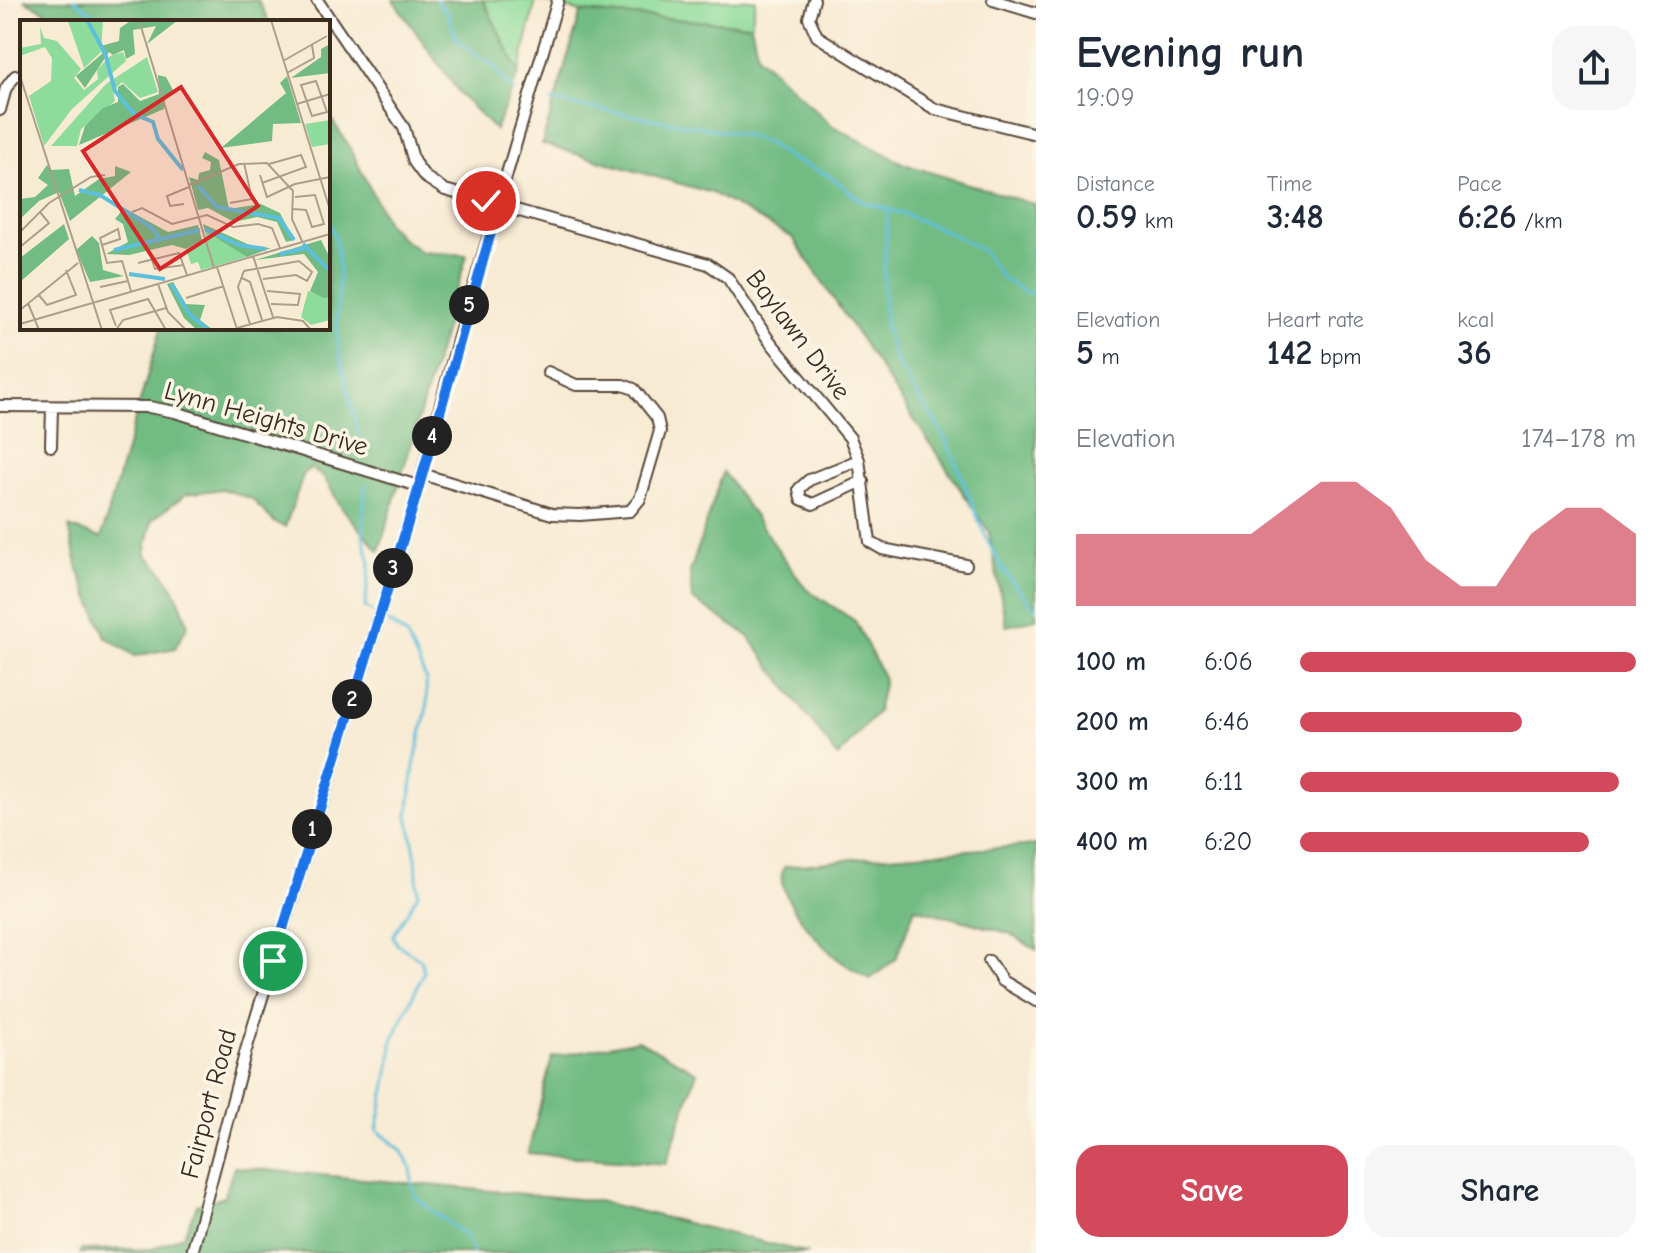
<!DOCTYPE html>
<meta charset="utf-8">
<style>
body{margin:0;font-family:"Comic Neue",sans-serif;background:#f6f6f7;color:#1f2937;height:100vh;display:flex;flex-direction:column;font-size:30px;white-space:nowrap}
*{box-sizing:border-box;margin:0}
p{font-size:26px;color:#747a83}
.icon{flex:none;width:44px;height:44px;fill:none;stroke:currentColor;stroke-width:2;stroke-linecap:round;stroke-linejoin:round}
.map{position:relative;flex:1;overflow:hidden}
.side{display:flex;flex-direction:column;background:#fff;width:640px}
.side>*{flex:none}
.pin{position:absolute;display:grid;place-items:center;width:68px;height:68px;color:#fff;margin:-34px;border:4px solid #fff;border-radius:50%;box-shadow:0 2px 8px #0007}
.km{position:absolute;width:40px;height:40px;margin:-20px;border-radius:50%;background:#222;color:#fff;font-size:22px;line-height:40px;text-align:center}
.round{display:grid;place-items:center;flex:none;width:84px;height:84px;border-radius:24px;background:#f6f6f7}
.summary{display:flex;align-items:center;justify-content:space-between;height:136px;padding:0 40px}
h1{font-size:44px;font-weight:700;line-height:60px}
.stats{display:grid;grid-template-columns:repeat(3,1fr);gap:12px;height:136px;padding:8px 40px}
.stats div{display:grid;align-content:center}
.stats b{font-size:34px;font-weight:700}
.stats small{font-size:22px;font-weight:400}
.stats p{font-size:22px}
.chart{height:224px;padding:16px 40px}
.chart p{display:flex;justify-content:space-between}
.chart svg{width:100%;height:144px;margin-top:8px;fill:#d1495b;opacity:.7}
.primary-button{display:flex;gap:16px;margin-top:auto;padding:16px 40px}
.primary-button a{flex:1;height:92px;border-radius:24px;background:#d1495b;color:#fff;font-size:32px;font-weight:700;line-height:92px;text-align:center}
.primary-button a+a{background:#f6f6f7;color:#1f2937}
ul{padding:0 40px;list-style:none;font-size:26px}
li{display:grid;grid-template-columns:128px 96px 1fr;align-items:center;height:60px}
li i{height:20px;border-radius:10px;background:#d1495b}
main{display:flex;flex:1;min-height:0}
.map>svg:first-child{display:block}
</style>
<main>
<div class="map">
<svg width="1036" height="1253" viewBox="0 0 1036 1253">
<rect width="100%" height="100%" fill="#fcf5e5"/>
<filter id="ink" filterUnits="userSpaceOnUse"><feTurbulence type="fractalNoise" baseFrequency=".0125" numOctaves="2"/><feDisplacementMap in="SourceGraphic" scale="16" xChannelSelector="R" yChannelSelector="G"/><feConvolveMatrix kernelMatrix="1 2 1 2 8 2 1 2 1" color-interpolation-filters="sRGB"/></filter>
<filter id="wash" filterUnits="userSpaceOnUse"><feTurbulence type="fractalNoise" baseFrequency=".006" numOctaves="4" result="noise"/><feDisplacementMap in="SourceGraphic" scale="32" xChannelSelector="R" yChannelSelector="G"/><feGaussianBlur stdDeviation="1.8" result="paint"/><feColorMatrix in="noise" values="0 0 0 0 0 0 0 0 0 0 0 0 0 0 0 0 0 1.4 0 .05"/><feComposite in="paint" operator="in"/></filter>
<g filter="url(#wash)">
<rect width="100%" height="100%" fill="#f8ebd4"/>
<path fill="#8edc9b" stroke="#64835c" stroke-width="2" d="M 483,0 L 536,0 L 519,73 Z
M 537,0 L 756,0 L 751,25 L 581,12 Z"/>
<path fill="#72bc83" stroke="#567350" stroke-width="2" d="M 24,0 L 258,0 L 269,22 L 65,22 Z
M 393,0 L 483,0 L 519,73 L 495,130 L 461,95 Z
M 581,12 L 751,25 L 758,56 L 831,125 L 904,164 L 1036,205 L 1036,619 L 1006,626 L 989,532 L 793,238 L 712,193 L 542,144 Z
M 328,114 L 349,146 L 387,223 L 399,236 L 421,252 L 467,255 L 379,551 L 341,507 L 325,479 L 311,468 L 304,473 L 285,527 L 275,523 L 252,499 L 223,489 L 186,494 L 152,520 L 145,554 C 168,574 179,596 188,625 L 175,648 L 135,656 L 106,637 L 78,570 L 69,527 L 101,538 L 161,328 L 328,328 Z
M 723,472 L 806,589 L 855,621 L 884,679 L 877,712 L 838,757 L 748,636 L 692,599 L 690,572 Z
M 1036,845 L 1036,950 L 1009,933 L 915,908 L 896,959 L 870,979 C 858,972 844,965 833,955 C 816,939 771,891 784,867 L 862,858 Z
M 638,1040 L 697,1072 L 666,1164 L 528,1153 L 552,1057 Z
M 234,1167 L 598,1201 L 808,1253 L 80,1253 L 81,1250 L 152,1249 L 183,1236 L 197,1205 L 224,1197 Z"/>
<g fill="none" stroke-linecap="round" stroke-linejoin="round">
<path stroke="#5dbfdb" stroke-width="3" d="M 75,0 L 103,22
M 436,0 L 448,14 L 457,40 L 495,67 L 501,78 L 515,91
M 551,101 L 745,135 L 766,142 L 789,158 L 828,175 L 863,202 L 901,213 L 950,233 L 983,251 L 1002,278 L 1025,292 L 1036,294
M 888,211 C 886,250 880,293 887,332 C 894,372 927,403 945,439 C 975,499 983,560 1036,608
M 328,219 C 345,253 336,293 337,330 C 338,361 352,404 359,435
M 365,485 L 363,536 L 370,563 L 365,607 L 372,612
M 385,620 L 406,635 L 426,679 L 427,707 L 414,766 L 408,816 L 416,858 L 418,894 L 393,936 L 397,944 L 421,960 L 424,972 L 392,1041 L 391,1058 L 377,1130 L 401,1150 L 411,1168 L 412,1185 L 417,1199 L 466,1236 L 473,1253"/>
</g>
</g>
<g filter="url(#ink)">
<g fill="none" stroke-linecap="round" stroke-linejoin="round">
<defs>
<path id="street" d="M 317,0 L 404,128 L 414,162 L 425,177 L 445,190 L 708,264 L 728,278 L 768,339 L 850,438 L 859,460 L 870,542 L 882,549 L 966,565
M 814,0 L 809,18 L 817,36 L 889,81 L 935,109 L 1036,134
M 993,0 L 1036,13
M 0,110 L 6,88 L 15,76 L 22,75
M 0,406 L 149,407 L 175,412 L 418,486
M 51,446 L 52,407
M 859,460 L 809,480 L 799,489 L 801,499 L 813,504 L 863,481
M 422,474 L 552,514 L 580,515 L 630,511 L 640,499 L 660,431 L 657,418 L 634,389 L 623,385 L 576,385 L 548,372
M 989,961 L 1002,981 L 1036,1001
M 192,1253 L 246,1050 L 416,497 L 458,340 L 558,0"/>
</defs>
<use href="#street" stroke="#574739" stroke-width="14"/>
<use href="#street" stroke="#fff" stroke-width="10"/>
</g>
</g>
<g fill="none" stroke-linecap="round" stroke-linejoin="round" filter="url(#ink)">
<defs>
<path id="route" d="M 273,961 L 416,497 L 499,204 L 486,201"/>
</defs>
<use href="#route" stroke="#fff" stroke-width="16"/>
<use href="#route" stroke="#1a73e8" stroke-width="10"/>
</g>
<g text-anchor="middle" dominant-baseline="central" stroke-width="7" stroke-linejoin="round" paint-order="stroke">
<g font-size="26" fill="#3b2a1e" stroke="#fcf5e5">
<text transform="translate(798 335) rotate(53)">Baylawn Drive</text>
<text transform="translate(266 419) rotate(16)">Lynn Heights Drive</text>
<text transform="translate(209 1104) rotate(-75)">Fairport Road</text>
</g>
</g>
<g transform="translate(20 20)">
<rect width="310" height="310" fill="#f8ebd4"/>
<path d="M 83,0 L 81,32 L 64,48 L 48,1 ZM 20,7 L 24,18 L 37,21 L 61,49 L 54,58 L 64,70 L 78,59 L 77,50 L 90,36 L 103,32 L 106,41 L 52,89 L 24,126 L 9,76 L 31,61 L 32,38 L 25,27 L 0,36 L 0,28 L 21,24 ZM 127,37 L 138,72 L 120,78 L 102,62 L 93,71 L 95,81 L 61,109 L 57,126 L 31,126 L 86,64 ZM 310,100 L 310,124 L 292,127 L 285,104 ZM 185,211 L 207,224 L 227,237 L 181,250 L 178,242 L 171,244 L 166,229 L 187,219 ZM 288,271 L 310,277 L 310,300 L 291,305 L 281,297 Z" fill="#8edc9b"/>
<path d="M 112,0 L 158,0 L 127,24 L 136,6 L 113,10 L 115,34 L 106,39 L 104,30 L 93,35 L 89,32 L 65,68 L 56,56 L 82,34 L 81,26 L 99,21 L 100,8 ZM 310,24 L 310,53 L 271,58 L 301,37 L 301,29 ZM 138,55 L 146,57 L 154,72 L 145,79 L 144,89 L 59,125 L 65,106 L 83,88 L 98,82 L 98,67 L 103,64 L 120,81 L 139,74 ZM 267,56 L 281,103 L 253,104 L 252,121 L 201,128 L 266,73 L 260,63 ZM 185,132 L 199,140 L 209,189 L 241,184 L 260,193 L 274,220 L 266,222 L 257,202 L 237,197 L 214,202 L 188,188 L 178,190 L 169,157 L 178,160 L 179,153 L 190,150 L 191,142 L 182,138 ZM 27,145 L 31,150 L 49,149 L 55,176 L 79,159 L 95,156 L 95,146 L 111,152 L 50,201 L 39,172 L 19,181 L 0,199 L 0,179 L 15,177 L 28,165 L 18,158 ZM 104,188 L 148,212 L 178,205 L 182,220 L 166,229 L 152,225 L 109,235 L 86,234 L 108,222 L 103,204 L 95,199 ZM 44,204 L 49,219 L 0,262 L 0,238 ZM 183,204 L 234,227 L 251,228 L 227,237 L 185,211 ZM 72,216 L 79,223 L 83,250 L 104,256 L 70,262 L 56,230 ZM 301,220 L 310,238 L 310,277 L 304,278 L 290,271 L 298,252 L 284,234 L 235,240 ZM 153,262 L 166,284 L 185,285 L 180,300 L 193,310 L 177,310 L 164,298 L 147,264 Z" fill="#72bc83"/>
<path fill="none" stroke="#5dbfdb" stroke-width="4" d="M 67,0 L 85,33 L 95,71 L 114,94 L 133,102 L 138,119 L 163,150M 178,166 L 197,187 L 259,198 L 274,220M 59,170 L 80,175 L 131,207 L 141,220M 185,209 L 219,225 L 246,229M 283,224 L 310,251M 94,230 L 180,210M 260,234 L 285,228M 109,254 L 145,259M 151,264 L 170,295 L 189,310"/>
<path fill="none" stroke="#ac9e8b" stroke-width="2" d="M 119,0 L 194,248M 251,0 L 310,190M 263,41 L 307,16M 267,53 L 294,38 L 292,25M 0,56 L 82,310M 296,61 L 307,92 L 292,96 L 281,65 ZM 277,84 L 310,74M 240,155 L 247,177 L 275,164 L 310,157M 242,163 L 286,147 L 281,135 L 249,144M 169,165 L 219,144 L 247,143 L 273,171 L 272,199 L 282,221M 210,183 L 232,179 L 224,143M 164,184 L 150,186 L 147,176 L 169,167M 273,189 L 286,190 L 292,207 L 304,204 L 295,175 L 275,177M 112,192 L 122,188 L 152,204 L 187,195 L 213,207 L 238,204 L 252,208 L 260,228M 0,212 L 29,183 L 71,157 L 85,155M 82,225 L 100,219 L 98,209 L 80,218 L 87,243 L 102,241 L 111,271M 0,227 L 29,203 L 20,192M 233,236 L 253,297M 131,237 L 135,249 L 164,245M 118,243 L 159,233 L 167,255M 197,247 L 217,309M 222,258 L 230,262 L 242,300M 138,264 L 148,292 L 166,310M 80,267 L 108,261M 247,271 L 280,274 L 278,285 L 251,284M 18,274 L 27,285 L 56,275 L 46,250M 166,278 L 204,266M 8,283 L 19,310M 0,290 L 58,243M 0,304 L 310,214M 230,304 L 218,267 L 224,251 L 279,241 L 292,252 L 287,261 L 276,255 L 243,259M 96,306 L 90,290 L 128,279 L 146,310M 217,308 L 257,297 L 283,301 L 291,310M 96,310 L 103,300 L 146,288"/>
<path fill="#d62828" fill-opacity="0.15" stroke="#d62828" stroke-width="4" d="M 161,67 L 238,186 L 140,249 L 63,131 Z"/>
<rect width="310" height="310" fill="none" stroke="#3b2a1e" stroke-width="4"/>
</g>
</svg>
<div class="pin" style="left:273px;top:961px;background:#1e9e55"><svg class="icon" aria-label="arrive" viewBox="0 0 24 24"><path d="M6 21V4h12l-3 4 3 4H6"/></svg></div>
<div class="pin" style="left:486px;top:201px;background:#d93025"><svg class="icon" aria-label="check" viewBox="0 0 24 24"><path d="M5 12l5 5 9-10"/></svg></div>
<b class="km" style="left:312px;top:829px">1</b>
<b class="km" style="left:352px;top:699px">2</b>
<b class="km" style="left:393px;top:568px">3</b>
<b class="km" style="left:432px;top:436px">4</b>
<b class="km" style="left:469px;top:305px">5</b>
</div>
<section class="side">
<div class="summary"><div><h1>Evening run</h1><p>19:09</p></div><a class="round"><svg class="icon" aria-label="share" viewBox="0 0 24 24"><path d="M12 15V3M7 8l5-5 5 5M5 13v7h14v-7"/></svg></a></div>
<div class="stats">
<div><p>Distance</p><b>0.59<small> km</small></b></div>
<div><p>Time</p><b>3:48</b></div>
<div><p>Pace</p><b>6:26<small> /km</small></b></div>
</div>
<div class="stats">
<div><p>Elevation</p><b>5<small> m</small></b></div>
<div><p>Heart rate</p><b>142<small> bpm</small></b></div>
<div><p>kcal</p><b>36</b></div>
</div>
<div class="chart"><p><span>Elevation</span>174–178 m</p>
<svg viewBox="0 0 160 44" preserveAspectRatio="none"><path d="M0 44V22L10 22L20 22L30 22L40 22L50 22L60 14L70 6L80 6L90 14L100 30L110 38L120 38L130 22L140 14L150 14L160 22V44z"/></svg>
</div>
<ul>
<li><b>100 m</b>6:06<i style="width:100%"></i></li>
<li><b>200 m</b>6:46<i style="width:66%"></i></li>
<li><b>300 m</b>6:11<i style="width:95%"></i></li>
<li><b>400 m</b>6:20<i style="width:86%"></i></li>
</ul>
<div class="primary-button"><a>Save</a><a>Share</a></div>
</section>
</main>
